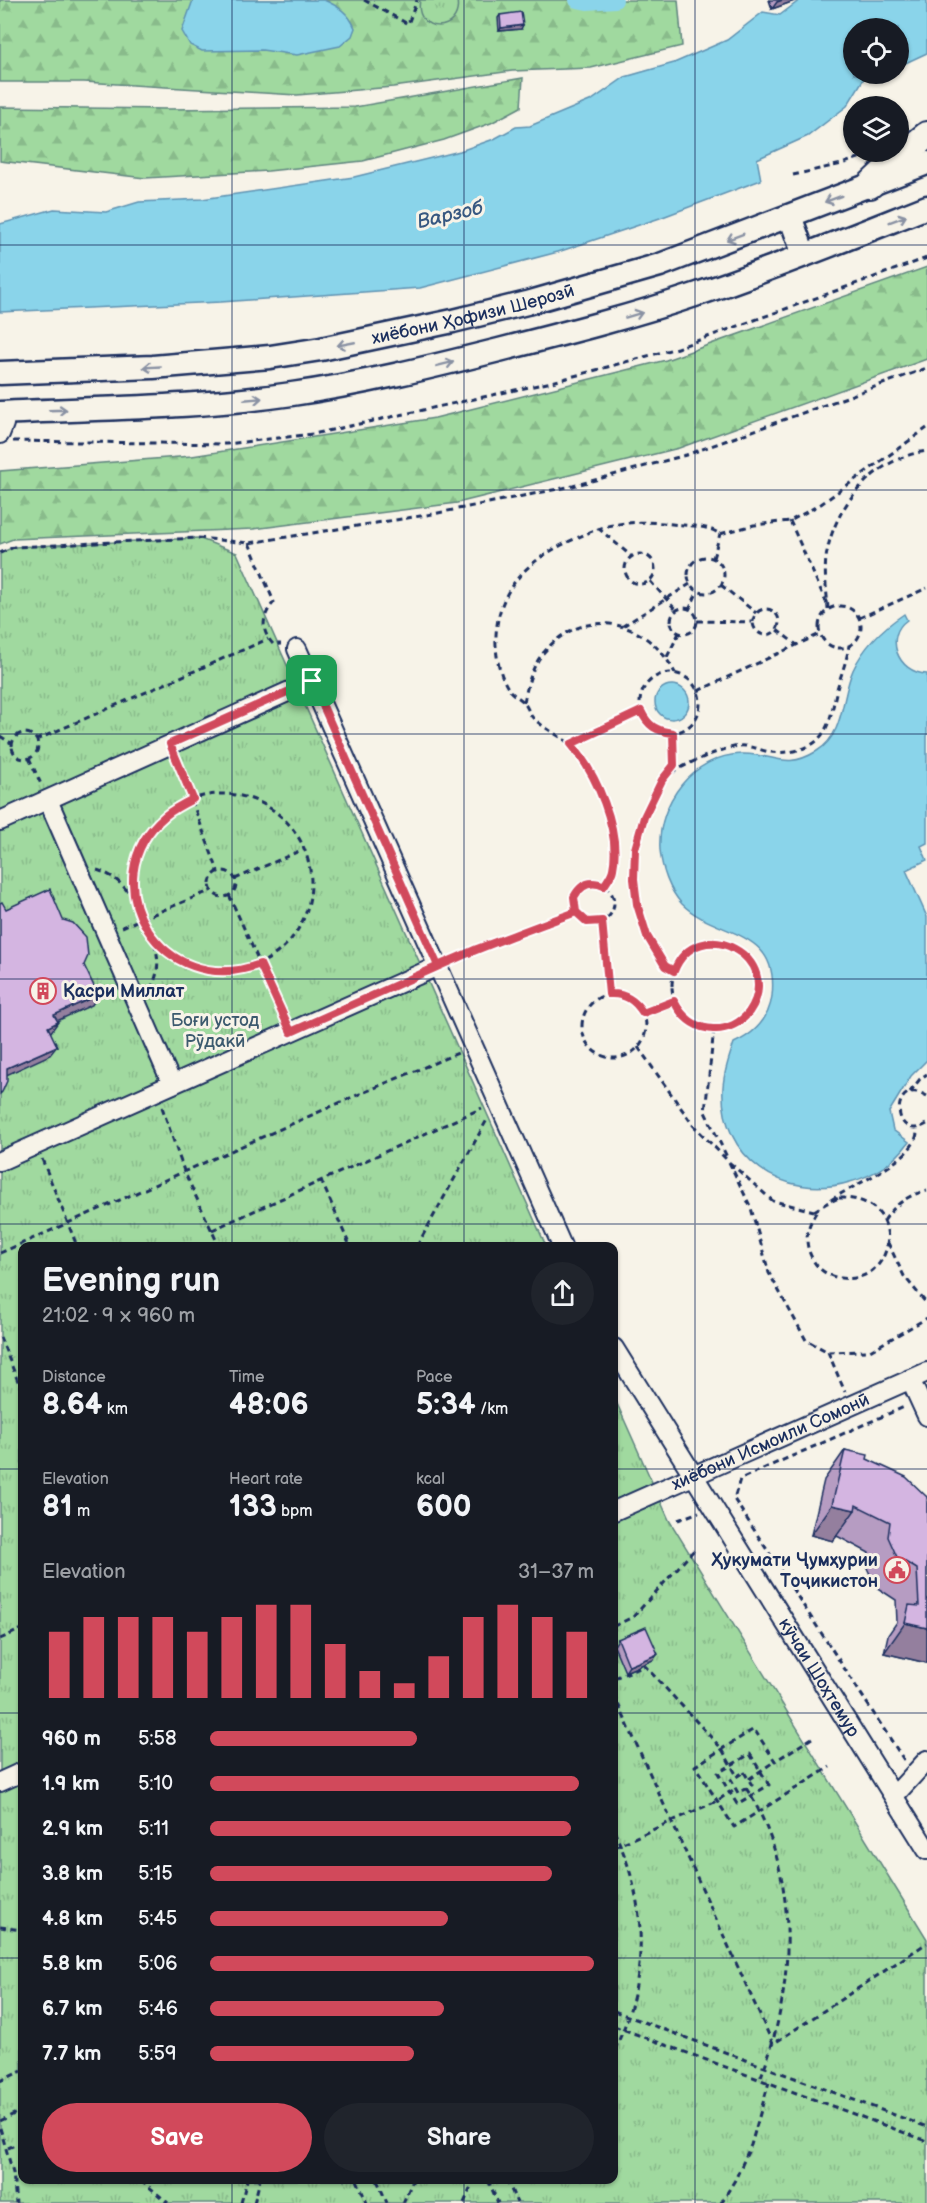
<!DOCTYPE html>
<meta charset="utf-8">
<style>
body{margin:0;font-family:"Balsamiq Sans",sans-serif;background:#20242c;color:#f1f3f6;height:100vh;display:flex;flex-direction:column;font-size:22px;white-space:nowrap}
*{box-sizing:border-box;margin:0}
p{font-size:20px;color:#9ea1a6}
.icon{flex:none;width:33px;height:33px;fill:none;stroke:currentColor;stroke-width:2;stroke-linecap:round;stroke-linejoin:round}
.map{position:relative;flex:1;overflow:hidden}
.panel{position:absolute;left:18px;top:1242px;width:600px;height:942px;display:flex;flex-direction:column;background:#171b24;border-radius:12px;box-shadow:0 2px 4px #0004}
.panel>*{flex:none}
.controls{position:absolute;left:843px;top:18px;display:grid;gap:12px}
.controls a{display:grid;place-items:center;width:66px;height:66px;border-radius:50%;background:#171b24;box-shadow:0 2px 4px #0004;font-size:30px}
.pin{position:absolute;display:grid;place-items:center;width:51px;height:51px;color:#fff;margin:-26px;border-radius:12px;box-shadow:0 3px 9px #0006}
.round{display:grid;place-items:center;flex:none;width:63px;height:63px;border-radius:32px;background:#20242c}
.head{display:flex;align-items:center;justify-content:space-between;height:102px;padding:0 24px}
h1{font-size:33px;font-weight:700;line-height:45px}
.stats{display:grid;grid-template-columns:repeat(3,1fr);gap:9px;height:102px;padding:6px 24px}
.stats div{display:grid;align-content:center}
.stats b{font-size:30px;font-weight:700}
.stats small{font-size:16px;font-weight:400}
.stats p{font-size:16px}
.chart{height:168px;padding:12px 24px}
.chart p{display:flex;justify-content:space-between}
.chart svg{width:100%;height:108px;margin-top:6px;stroke:#d1495b;stroke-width:6}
.cta{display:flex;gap:12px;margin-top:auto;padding:12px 24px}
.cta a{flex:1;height:69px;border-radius:36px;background:#d1495b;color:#fff;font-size:24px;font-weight:700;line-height:69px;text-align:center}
.cta a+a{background:#20242c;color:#f1f3f6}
ul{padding:0 24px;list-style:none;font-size:20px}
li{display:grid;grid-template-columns:96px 72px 1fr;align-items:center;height:45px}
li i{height:15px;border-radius:8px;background:#d1495b}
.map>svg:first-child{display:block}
</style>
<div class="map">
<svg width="927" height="2203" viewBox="0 0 927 2203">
<defs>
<pattern id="forest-firs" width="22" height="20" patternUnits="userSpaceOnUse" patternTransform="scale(1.5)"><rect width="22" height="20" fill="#a0d99f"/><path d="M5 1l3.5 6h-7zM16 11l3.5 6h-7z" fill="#89bb8b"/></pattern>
<pattern id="park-tufts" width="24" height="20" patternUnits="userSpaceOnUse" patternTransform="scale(1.5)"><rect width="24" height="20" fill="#a0d99f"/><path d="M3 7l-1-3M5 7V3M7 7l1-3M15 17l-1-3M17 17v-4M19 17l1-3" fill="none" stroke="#89bb8b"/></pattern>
</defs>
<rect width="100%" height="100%" fill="#f7f3e8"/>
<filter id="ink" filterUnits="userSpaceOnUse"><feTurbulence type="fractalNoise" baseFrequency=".0167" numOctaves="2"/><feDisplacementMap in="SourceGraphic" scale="12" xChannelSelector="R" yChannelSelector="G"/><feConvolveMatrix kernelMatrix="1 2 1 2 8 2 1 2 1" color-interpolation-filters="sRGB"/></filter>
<g filter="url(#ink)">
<path fill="url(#forest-firs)" stroke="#5e847e" stroke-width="1.5" d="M 0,0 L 678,0 L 682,46 L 591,68 L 512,71 L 393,87 L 297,95 L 84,82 L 0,82 Z
M 523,78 L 521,107 L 491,123 L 444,140 L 363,161 L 268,171 L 145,178 L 0,161 L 0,107 L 168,109 L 355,107 Z
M 927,267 L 927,359 L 679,448 L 457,503 L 253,529 L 13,539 L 0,544 L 0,471 L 192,456 L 435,418 L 666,360 Z"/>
<path fill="url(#park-tufts)" stroke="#5e847e" stroke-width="1.5" d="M 420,0 L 457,0 C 463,35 413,34 420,0 Z
M 198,538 L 237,553 L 546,1246 L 22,1246 L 22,2180 L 614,2180 L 614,1397 L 669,1520 L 927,1939 L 927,2203 L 0,2203 L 0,553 L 14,547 Z"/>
<path fill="#8ad4ea" stroke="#5e92b2" stroke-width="1.5" d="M 193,0 L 324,0 C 338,6 349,13 355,28 L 352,36 L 340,46 L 297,55 L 262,50 L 202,51 L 190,45 L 182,31 Z
M 800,0 L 927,0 L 927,53 L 899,66 L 898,28 L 854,28 L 854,74 L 873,74 L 866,75 L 847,106 L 808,136 L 757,159 L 761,180 L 660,218 L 558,252 L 420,288 L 221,302 L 0,312 L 0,224 L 54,209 L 106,212 L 139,202 L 202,199 L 354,177 L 460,151 L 494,139 L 516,127 L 530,126 L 592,100 L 625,77 L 674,63 L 727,40 L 763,12 L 780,15 Z
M 904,614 L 907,620 C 884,636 897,673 927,674 L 927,843 L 921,846 L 927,860 L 906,870 L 927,917 L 927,1060 L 911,1076 L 889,1112 L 893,1130 L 909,1142 C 895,1162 873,1176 850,1182 C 784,1202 719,1158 723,1087 C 724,1072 729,1057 734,1043 C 754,1034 769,1019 772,996 C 780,927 716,938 682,904 C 669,890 662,869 660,850 C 657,803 693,755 742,754 C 773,753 785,771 817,751 C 845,734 841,697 853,670 C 864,646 883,628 904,614 Z
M655 702a17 17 0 1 1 34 0a17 17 0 1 1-34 0Z"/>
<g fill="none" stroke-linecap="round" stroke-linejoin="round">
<path stroke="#8ad4ea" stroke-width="16" d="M 577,0 L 587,2 L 615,0"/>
<defs>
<g id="minor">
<path d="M 0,434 L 4,424 L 5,413"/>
<path d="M 297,649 L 562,1246"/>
<path d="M 48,800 L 172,1084"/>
<path d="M 0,821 L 312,681"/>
<path d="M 0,1161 L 438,966"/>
<path id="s1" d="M 614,1348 L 927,1850"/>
<path d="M 910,1379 L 927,1416"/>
<path id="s2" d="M 614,1511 L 927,1372"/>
<path d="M 0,1782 L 22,1772"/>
<path d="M 894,1796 L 927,1760"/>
</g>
<g id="major">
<path d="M 790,216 L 804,255"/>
<path id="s3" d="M 0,373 L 153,367 L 270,357 L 321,349 L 453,321 L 527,303 L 660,265 L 927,163"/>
<path d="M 0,413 C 97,408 196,408 292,394 C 362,384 431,367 499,350 C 566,333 633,316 698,294 C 775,268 851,237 927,207"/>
</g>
<path id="highway" d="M 870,185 L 896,160 L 927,135"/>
</defs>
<use href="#minor" stroke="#1b2f5e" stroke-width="22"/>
<use href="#major" stroke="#1b2f5e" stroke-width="27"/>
<use href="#highway" stroke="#1b2f5e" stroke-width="30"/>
<path stroke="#1b2f5e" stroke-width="3" stroke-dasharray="6 4.5" stroke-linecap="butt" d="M 364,0 L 408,24 L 417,0
M 793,175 L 842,164 L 872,153
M 13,441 L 226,444 L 313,434 L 552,382 L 677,348 L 927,258
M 790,521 L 827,604
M 598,528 L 631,556
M 249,543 L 274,602 C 262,616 260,630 273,644 L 281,644
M 0,553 L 14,547 L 198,538 L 249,543 L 433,514 L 573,486 L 686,455 L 927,368
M625 569a15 15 0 1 1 30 0a15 15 0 1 1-30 0Z
M688 575a18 18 0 1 1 36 0a18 18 0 1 1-36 0Z
M 713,558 L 720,534
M 650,581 L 677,611
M 721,585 L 756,613
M819 627a21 21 0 1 1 42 0a21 21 0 1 1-42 0Z
M671 621a13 13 0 1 1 26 0a13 13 0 1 1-26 0Z
M753 622a13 13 0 1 1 26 0a13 13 0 1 1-26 0Z
M 828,609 C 827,592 824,575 826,558 C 833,507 874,458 927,451
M 689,610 L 698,591
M 859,618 L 927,588
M 697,621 L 752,622
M 623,626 L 690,584
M 777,630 L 797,645
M 667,657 L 679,633
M640 703a30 30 0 1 1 60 0a30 30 0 1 1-60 0Z
M 698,691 L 820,634
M 524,702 C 528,683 532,665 545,651 C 586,604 649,621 675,673
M12 746a13 13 0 1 1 26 0a13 13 0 1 1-26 0Z
M 0,736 L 11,743
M 36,740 L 268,639
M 571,744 L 613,723 L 641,711
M 29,758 L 41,784
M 177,761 L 218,871
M 663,779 L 673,765 L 673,733
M133 883a89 89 0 1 1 178 0a89 89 0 1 1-178 0Z
M 97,870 C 114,875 125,886 134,901
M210 884a13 13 0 1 1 26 0a13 13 0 1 1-26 0Z
M 235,879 L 304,849
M574 903a20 20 0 1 1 40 0a20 20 0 1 1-40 0Z
M 604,886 C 607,881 612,875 613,869 C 621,830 596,773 571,744 C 559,736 544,728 533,718 C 529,714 528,707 524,703 C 521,698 514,696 510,691 C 499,676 495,653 496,635 C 499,583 534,556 579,537 C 590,532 601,527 613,525 C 633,521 653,522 672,524 C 689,526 706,525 720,534 L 754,525 L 790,521 L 821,504 L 927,428
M 229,895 L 284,1017
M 602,921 L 609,994
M 122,927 L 212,890
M672 986a43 43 0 1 1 86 0a43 43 0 1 1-86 0Z
M 453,959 L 576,912
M 674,971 C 653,960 643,927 637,905 C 628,865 638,816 661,782 C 670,769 722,748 739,746 C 750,745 759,750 770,752 C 783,754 803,751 814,743 C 831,730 832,708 837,689 C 841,674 847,661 849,645
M 150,989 C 160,974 159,958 154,941
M582 1026a32 32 0 1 1 64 0a32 32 0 1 1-64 0Z
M 643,1013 L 674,1001
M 714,1029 L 705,1112 L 727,1157
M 638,1047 L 693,1125 L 729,1162 L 751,1208 L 769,1273 L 806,1340 L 828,1352 L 870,1351 L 927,1318
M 910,1092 L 920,1079 L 927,1074
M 927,1096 C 890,1074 890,1145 927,1124
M 162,1107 L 184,1171 L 219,1246
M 42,1159 L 77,1246
M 730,1163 L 773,1201 L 814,1211
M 321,1180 L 350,1246
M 839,1198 C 909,1196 898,1286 841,1278 C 829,1277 817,1269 812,1258 C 803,1241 807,1226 817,1211 L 814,1211 L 827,1203 Z
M 831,1200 C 851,1185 921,1159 917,1128
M 884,1221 C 894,1205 909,1194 927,1191
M 212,1230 L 482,1108
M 888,1243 L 904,1276 L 927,1304
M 417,1246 L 488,1118
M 0,1253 L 355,1096 L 458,1053
M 0,1337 L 22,1391
M 828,1352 L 845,1392
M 678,1520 L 699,1512
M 614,1626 L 633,1617 L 695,1549
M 0,1639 L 22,1629
M 614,1678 L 645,1666 L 722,1749 L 737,1776
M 614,1695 L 773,2044 L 927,1943
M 812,1738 L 775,1761 L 754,1729 L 695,1766 L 734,1827 L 830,1767
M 750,1754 L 769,1785 L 737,1804 L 718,1773 Z
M 904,1760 L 734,1499 L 740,1479 L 904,1407
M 744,1772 L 752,1785 L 738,1793 L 731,1780 Z
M 749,1779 L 775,1761
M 746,1788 C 801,1874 796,1988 760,2079
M 614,1831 C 649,1904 649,1978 614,2051
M 614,1847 L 717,1801 L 736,1788
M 0,1927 L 22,1930
M 614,2011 L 927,2127
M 614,2026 L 927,2141
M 0,2081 L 22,2071
M 0,2121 L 22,2110
M 0,2128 L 13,2173 L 16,2203
M 8,2148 L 22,2142
M 141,2180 L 168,2203
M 357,2180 L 367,2203
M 377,2180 L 387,2203
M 488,2180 L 498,2203
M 507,2180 L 517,2203
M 241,2203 L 247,2180
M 254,2203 L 260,2180
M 403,2203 L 413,2180
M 464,2203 L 474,2180
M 721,2203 L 735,2180 L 751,2145 L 769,2082"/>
<use href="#minor" stroke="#f7f3e8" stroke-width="18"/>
<use href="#major" stroke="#f7f3e8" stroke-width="22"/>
<use href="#highway" stroke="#f7f3e8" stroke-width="26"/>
</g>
<path fill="#b69cc2" stroke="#1b2f5e" stroke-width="1.5" d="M 769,0 L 797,0 L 772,9 Z
M 500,15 L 521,29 L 499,31 L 498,18 Z
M 845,1450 L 867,1459 L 927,1497 L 927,1663 L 884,1653 L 888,1635 L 897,1622 L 896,1600 L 876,1587 L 867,1568 L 869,1553 L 837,1536 L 833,1541 L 811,1535 L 824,1480 Z
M 618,1639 L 653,1660 L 625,1672 L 614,1646 Z"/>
<path fill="#947f9e" stroke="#1b2f5e" stroke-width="1.5" d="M 783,0 L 797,0 L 772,9 L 777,2 Z
M 523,25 L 521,29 L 499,31 L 501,28 Z
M 98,995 L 92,1005 L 48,1025 L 54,1015 Z
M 58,1022 L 51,1032 L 41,1036 L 48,1027 Z
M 57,1046 L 50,1055 L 0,1078 L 7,1068 Z
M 832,1505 L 855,1510 L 833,1541 L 811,1535 Z
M 905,1623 L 927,1628 L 927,1663 L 884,1653 Z
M 658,1654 L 653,1660 L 625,1672 L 629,1666 Z"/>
<path fill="#d4b5e1" stroke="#1b2f5e" stroke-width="1.5" d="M 521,12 L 523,25 L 501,28 L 500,15 Z
M 50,889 L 63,920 L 73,923 L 86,937 L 88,956 L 84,965 L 98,995 L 54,1015 L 58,1022 L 48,1027 L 57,1046 L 7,1068 L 7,1081 L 2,1092 L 0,1094 L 0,903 L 2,902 L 6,909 Z
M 845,1450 L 868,1455 L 867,1459 L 906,1477 L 927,1497 L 927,1628 L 905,1623 L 909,1605 L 919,1606 L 917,1569 L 897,1557 L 888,1537 L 890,1522 L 856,1505 L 855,1510 L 832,1505 Z
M 646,1627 L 658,1654 L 629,1666 L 618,1639 Z"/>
<defs><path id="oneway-shaft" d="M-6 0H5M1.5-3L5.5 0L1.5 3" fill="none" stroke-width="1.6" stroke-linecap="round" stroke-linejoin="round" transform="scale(1.5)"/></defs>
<g stroke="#8991a3">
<use href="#oneway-shaft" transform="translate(833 199) rotate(159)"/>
<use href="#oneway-shaft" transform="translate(898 219) rotate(-21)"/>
<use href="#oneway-shaft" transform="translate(735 237) rotate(159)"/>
<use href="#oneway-shaft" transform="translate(634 315) rotate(-17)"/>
<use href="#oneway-shaft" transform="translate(346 344) rotate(169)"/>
<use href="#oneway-shaft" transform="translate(445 364) rotate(-14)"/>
<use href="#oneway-shaft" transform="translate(152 367) rotate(177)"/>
<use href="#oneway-shaft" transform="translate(253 399) rotate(-5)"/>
<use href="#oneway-shaft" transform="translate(58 410) rotate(-2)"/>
</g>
</g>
<g fill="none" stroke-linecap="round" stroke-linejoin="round" filter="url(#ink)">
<defs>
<path id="route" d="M 312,681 L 170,744 L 193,799 C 183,804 173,809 165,816 C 88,881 162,1002 260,964 L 291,1032 L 477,949 L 576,912 L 587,922 L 602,921 L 609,994 C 625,993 635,1000 643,1013 L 674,1001 C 682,1017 694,1028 713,1029 C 727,1030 741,1023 749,1012 C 786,958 698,911 674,971 L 665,966 L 647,936 L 637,904 L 634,879 L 635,849 L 644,817 L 662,780 L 674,765 L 673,733 C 656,731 648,726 641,711 L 571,744 C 596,773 621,830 613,869 C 612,875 607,881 604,886 C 591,880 581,884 574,897 L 576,912 C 530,929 483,946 438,966 L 312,681"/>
</defs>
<use href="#route" stroke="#fff" stroke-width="12"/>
<use href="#route" stroke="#d1495b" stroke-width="8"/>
</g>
<path fill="none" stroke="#1b2f5e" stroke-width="1.5" stroke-opacity="0.55" d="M 232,0 L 232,1246M 464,0 L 464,1246M 695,0 L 695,2203M 0,245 L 927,245M 0,490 L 927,490M 0,734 L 927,734M 0,979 L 927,979M 0,1224 L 927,1224M 0,1469 L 22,1469M 614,1469 L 927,1469M 0,1713 L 22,1713M 614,1713 L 927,1713M 0,1958 L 22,1958M 614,1958 L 927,1958M 232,2180 L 232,2203M 464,2180 L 464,2203"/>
<defs>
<symbol id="building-ring" viewBox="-11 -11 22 22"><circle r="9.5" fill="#f7f3e8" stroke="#d1495b" stroke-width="1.5"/><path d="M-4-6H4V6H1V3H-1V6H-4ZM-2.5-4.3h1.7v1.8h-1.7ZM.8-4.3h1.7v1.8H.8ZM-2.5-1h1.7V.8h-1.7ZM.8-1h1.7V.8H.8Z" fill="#d1495b"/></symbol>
<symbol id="civic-ring" viewBox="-11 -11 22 22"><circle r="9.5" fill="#f7f3e8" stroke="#d1495b" stroke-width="1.5"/><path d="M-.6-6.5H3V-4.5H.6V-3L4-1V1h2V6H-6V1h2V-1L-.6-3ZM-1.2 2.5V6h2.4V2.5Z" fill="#d1495b"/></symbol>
</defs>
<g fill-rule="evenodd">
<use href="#building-ring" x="28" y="976" width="30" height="30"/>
<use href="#civic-ring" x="882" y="1555" width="30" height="30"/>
</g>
<g text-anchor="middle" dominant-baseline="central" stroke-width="6" stroke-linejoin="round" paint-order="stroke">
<g font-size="18" fill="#1b2f5e" stroke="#f7f3e8">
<text stroke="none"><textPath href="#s3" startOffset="478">хиёбони Ҳофизи Шерозӣ</textPath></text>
<text stroke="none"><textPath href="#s2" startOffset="171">хиёбони Исмоили Сомонӣ</textPath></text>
<text stroke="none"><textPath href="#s1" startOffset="388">кӯчаи Шоҳтемур</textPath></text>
</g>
<g font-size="18" font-weight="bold" fill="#1b2f5e" stroke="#f7f3e8" text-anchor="start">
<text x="63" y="991">Қасри Миллат</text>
<text x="878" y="1560" text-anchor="end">Ҳукумати Ҷумҳурии<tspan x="878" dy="21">Тоҷикистон</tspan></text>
</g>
<g font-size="18" fill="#3c5a6e" stroke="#f7f3e8">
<text x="215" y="1020">Боғи устод<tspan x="215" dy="21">Рӯдакӣ</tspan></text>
</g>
<g font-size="20" font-style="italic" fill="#375881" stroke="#f7f3e8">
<text transform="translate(450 215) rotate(-13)">Варзоб</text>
</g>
</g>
</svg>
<div class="controls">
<a><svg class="icon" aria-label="locate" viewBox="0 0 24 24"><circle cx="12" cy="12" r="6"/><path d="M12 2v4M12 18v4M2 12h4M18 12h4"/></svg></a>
<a><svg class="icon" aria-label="layers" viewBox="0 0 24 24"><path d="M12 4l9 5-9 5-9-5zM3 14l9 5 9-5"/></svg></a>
</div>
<div class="pin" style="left:312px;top:681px;background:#1e9e55"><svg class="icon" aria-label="arrive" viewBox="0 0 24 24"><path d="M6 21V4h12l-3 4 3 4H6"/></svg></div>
<section class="panel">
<div class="head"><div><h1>Evening run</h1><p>21:02 · 9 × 960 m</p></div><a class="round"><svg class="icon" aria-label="share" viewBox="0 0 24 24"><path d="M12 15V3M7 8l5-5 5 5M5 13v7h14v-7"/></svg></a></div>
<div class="stats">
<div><p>Distance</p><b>8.64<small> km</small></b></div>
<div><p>Time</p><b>48:06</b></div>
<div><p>Pace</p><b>5:34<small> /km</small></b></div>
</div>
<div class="stats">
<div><p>Elevation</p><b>81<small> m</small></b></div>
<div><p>Heart rate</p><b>133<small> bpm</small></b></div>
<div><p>kcal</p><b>600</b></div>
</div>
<div class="chart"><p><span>Elevation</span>31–37 m</p>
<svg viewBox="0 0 160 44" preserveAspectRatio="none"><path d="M5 44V17M15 44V11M25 44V11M35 44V11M45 44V17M55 44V11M65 44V6M75 44V6M85 44V22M95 44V33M105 44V38M115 44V27M125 44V11M135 44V6M145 44V11M155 44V17"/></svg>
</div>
<ul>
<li><b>960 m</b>5:58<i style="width:54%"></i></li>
<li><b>1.9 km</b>5:10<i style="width:96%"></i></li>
<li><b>2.9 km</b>5:11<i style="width:94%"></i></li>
<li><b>3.8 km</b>5:15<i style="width:89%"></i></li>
<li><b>4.8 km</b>5:45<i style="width:62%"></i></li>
<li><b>5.8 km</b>5:06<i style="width:100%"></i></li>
<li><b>6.7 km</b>5:46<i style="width:61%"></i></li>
<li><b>7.7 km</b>5:59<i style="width:53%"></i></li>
</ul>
<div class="cta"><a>Save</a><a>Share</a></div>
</section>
</div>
